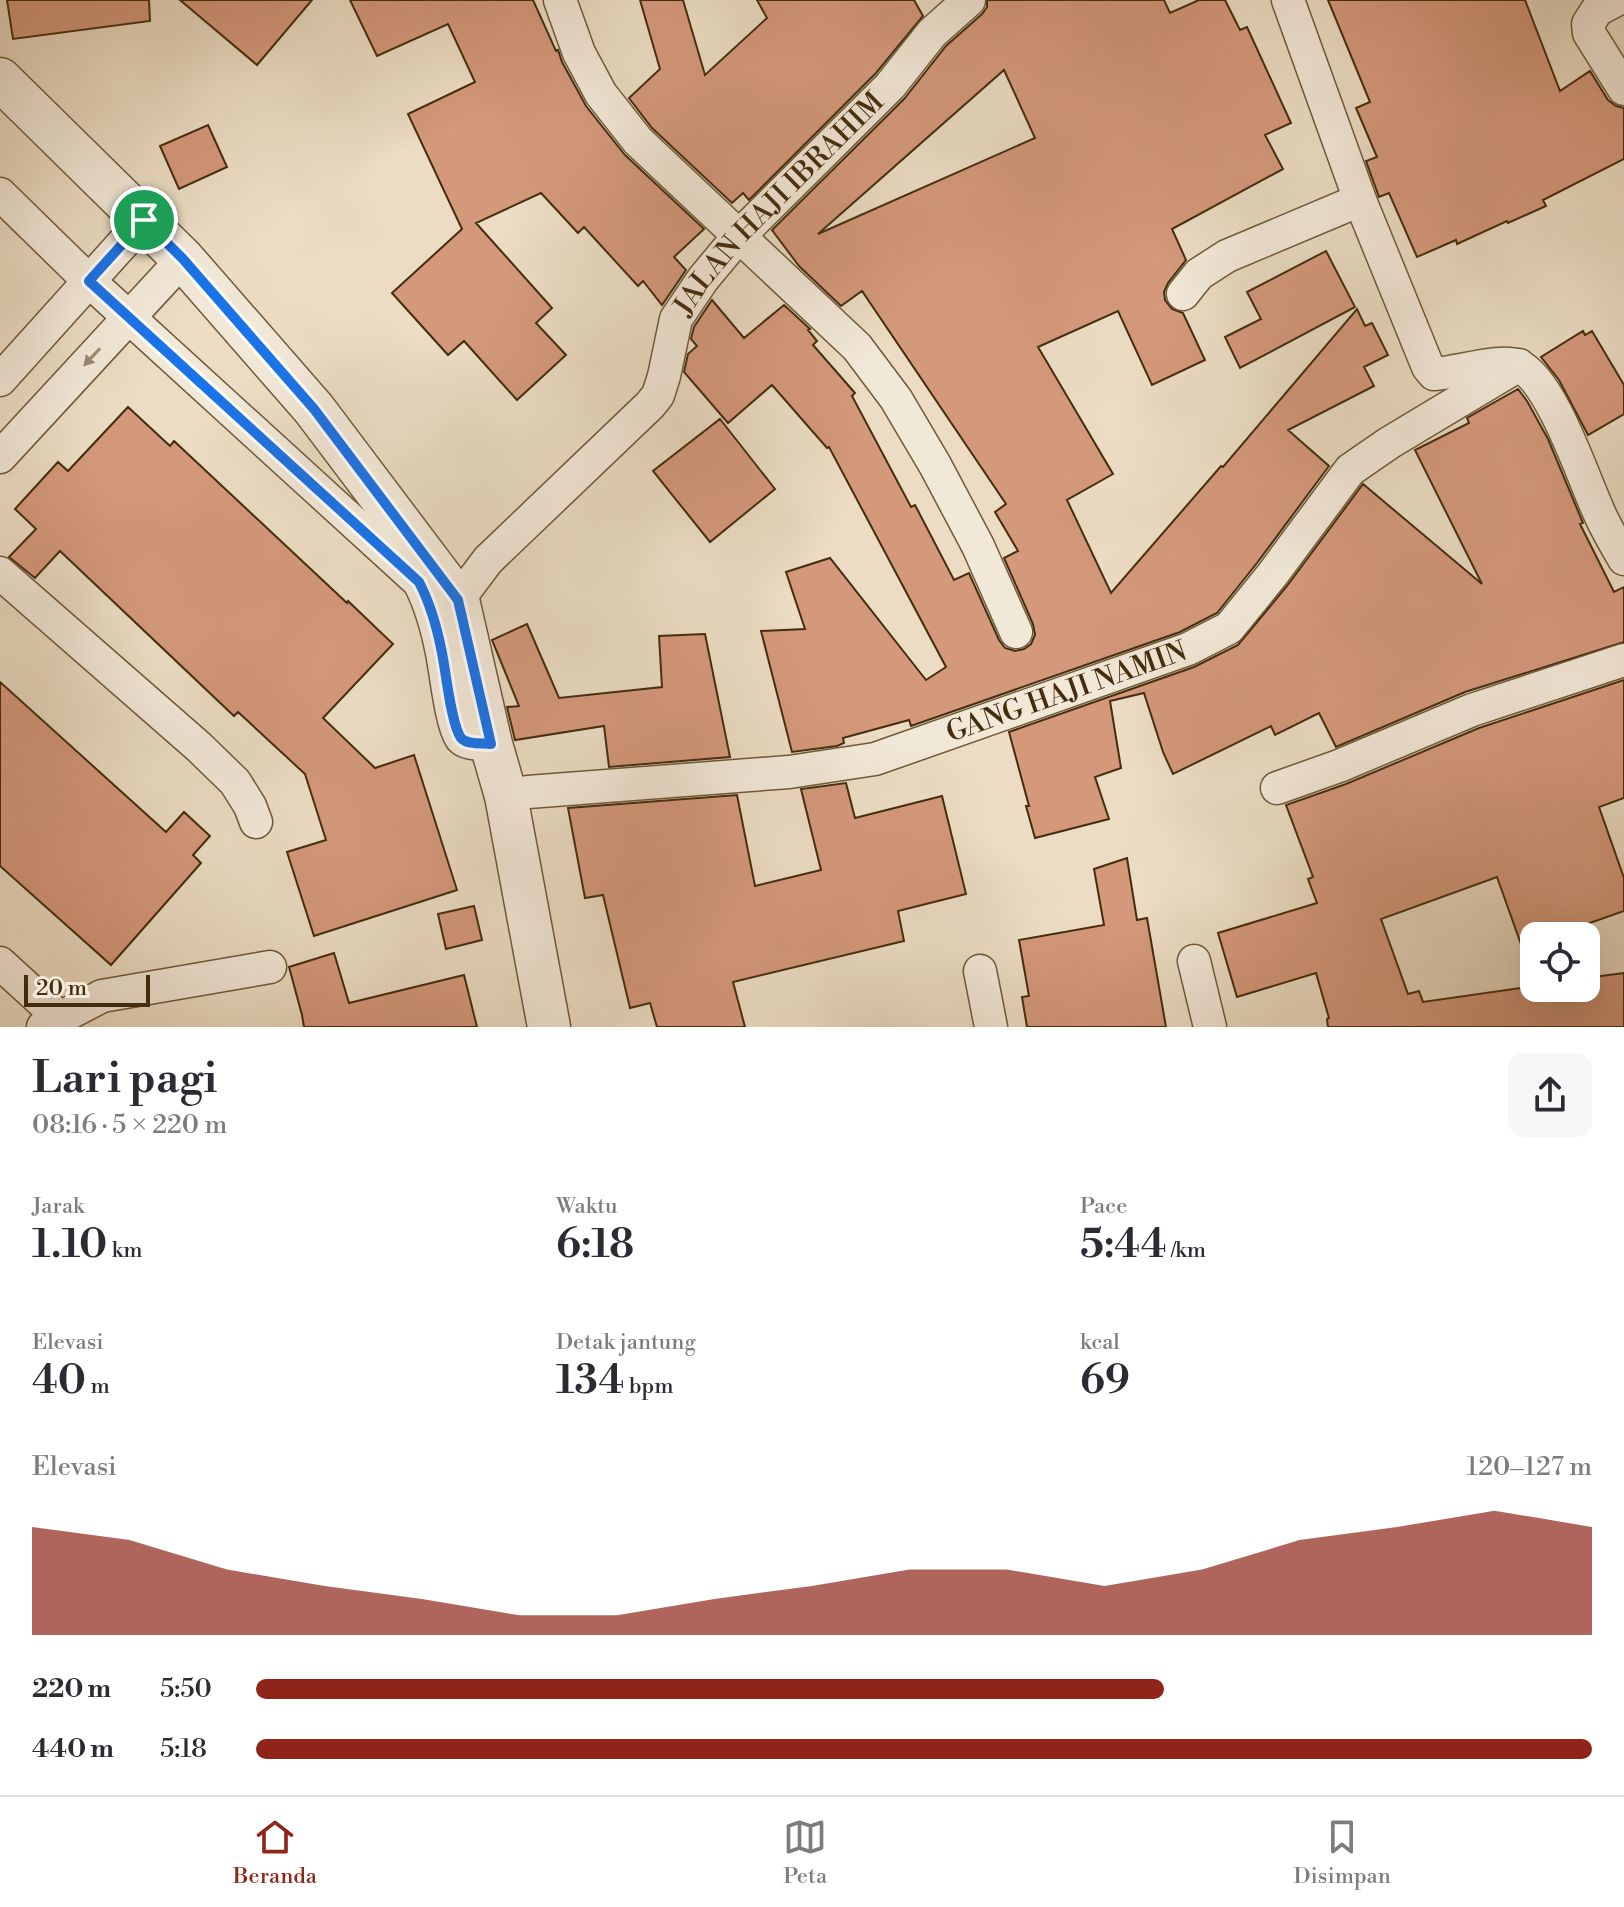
<!DOCTYPE html>
<html lang="id">
<meta charset="utf-8">
<style>
body{margin:0;font-family:"Libre Bodoni",serif;background:#f7f7f7;color:#2b2b33;height:100vh;display:flex;flex-direction:column;font-size:30px;white-space:nowrap}
*{box-sizing:border-box;margin:0}
p{font-size:26px;color:#7c7c81}
.icon{flex:none;width:44px;height:44px;fill:none;stroke:currentColor;stroke-width:2;stroke-linecap:round;stroke-linejoin:round}
.map{position:relative;height:1027px;overflow:hidden}
.drawer{display:flex;flex-direction:column;background:#fff;flex:1}
.drawer>*{flex:none}
.buttons{position:absolute;left:1520px;top:922px;display:grid;gap:16px}
.buttons a{display:grid;place-items:center;width:80px;height:80px;border-radius:16px;background:#fff;box-shadow:0 8px 32px #0002;font-size:40px}
.scale{position:absolute;left:24px;bottom:20px;width:126px;box-sizing:border-box;padding-left:8px;border:4px solid #442d0d;border-top:0;font-size:22px;line-height:28px;white-space:nowrap;color:#442d0d;-webkit-text-stroke:6px #f2e8d8;paint-order:stroke}
.pin{position:absolute;display:grid;place-items:center;width:68px;height:68px;color:#fff;margin:-34px;border:4px solid #fff;border-radius:50%;box-shadow:0 2px 8px #0007}
.round{display:grid;place-items:center;flex:none;width:84px;height:84px;border-radius:16px;background:#f7f7f7}
.summary{display:flex;align-items:center;justify-content:space-between;height:136px;padding:0 32px}
h1{font-size:44px;font-weight:600;line-height:60px}
.stats{display:grid;grid-template-columns:repeat(3,1fr);gap:12px;height:136px;padding:8px 32px}
.stats div{display:grid;align-content:center}
.stats b{font-size:40px;font-weight:600}
.stats small{font-size:22px;font-weight:400}
.stats p{font-size:22px}
.chart{height:224px;padding:16px 32px}
.chart p{display:flex;justify-content:space-between}
.chart svg{width:100%;height:144px;margin-top:8px;fill:#8f2418;opacity:.7}
ul{padding:0 32px;list-style:none;font-size:26px}
li{display:grid;grid-template-columns:128px 96px 1fr;align-items:center;height:60px}
li i{height:20px;border-radius:10px;background:#8f2418}
.tabs{display:flex;justify-content:space-around;align-items:center;height:112px;border-top:2px solid #e1e1e2;background:#fff;font-size:22px;color:#7c7c81}
.tabs a{display:grid;justify-items:center;gap:4px}
.tabs .active{color:#8f2418}
.map>svg:first-child{display:block}
</style>
<div class="map">
<svg width="1624" height="1027" viewBox="0 0 1624 1027">
<rect width="100%" height="100%" fill="#ebdcc3"/>
<filter id="stains"><feTurbulence type="fractalNoise" baseFrequency=".0025" numOctaves="4"/><feColorMatrix values="0 0 0 0 .2 0 0 0 0 .09 0 0 0 0 .02 0 0 0 .5 -.17"/></filter>
<radialGradient id="worn" r=".72"><stop offset=".6" stop-color="#630" stop-opacity="0"/><stop offset="1" stop-color="#630" stop-opacity=".3"/></radialGradient>
<path fill="#d4987b" stroke="#442d0d" stroke-width="2" fill-rule="evenodd" d="M 7,0 L 149,0 L 150,21 L 13,39 Z
M 180,0 L 312,0 L 257,65 Z
M 350,0 L 533,0 L 556,51 L 558,50 L 562,62 L 586,106 L 625,155 L 704,229 L 674,257 L 686,270 L 662,305 L 643,281 L 638,286 L 584,227 L 578,233 L 541,193 L 476,223 L 552,308 L 536,323 L 566,355 L 517,400 L 464,341 L 448,355 L 392,293 L 462,229 L 408,114 L 475,82 L 448,24 L 377,56 Z
M 640,0 L 683,0 L 705,75 L 767,18 L 757,0 L 914,0 L 923,16 L 876,73 L 749,200 L 743,193 L 732,203 L 652,128 L 629,98 L 660,69 Z
M 987,0 L 1164,0 L 1170,13 L 1199,0 L 1225,0 L 1240,30 L 1247,27 L 1291,123 L 1265,135 L 1283,169 L 1172,229 L 1186,260 L 1168,283 L 1164,292 L 1165,300 L 1172,309 L 1183,313 L 1205,360 L 1152,385 L 1118,311 L 1038,347 L 1113,474 L 1067,500 L 1111,593 L 1221,466 L 1223,467 L 1357,309 L 1365,326 L 1372,323 L 1388,355 L 1364,367 L 1374,386 L 1288,430 L 1329,466 L 1257,563 L 1217,613 L 1180,632 L 911,726 L 909,720 L 843,738 L 844,743 L 837,746 L 792,752 L 761,631 L 805,629 L 786,572 L 830,558 L 926,680 L 946,667 L 829,447 L 827,448 L 772,385 L 728,423 L 684,372 L 688,354 L 697,346 L 691,339 L 694,327 L 712,300 L 744,338 L 784,305 L 810,329 L 808,330 L 817,341 L 813,345 L 855,393 L 852,396 L 911,507 L 915,505 L 954,580 L 969,573 L 999,640 L 1005,648 L 1015,651 L 1024,649 L 1031,644 L 1035,635 L 1033,624 L 1004,558 L 1018,551 L 995,512 L 1006,504 L 862,291 L 841,306 L 799,266 L 772,230 L 904,99 L 946,46 L 982,14 L 987,7 ZM 1004,70 L 1035,138 L 818,234 Z
M 1328,0 L 1525,0 L 1560,91 L 1590,71 L 1608,100 L 1616,106 L 1624,108 L 1624,159 L 1543,200 L 1546,206 L 1508,223 L 1507,221 L 1457,244 L 1456,240 L 1417,257 L 1389,193 L 1379,197 L 1366,161 L 1377,157 L 1356,108 L 1370,102 Z
M 208,125 L 227,167 L 179,189 L 160,146 Z
M 1326,251 L 1355,307 L 1240,368 L 1225,337 L 1261,319 L 1247,292 Z
M 1583,331 L 1585,335 L 1592,331 L 1624,385 L 1624,414 L 1588,435 L 1559,380 L 1541,357 Z
M 1518,389 L 1527,401 L 1548,439 L 1583,523 L 1580,524 L 1614,592 L 1624,587 L 1624,642 L 1465,692 L 1336,747 L 1319,713 L 1275,735 L 1271,726 L 1173,774 L 1163,752 L 1144,693 L 1110,701 L 1121,768 L 1095,777 L 1109,819 L 1035,838 L 1026,806 L 1029,806 L 1009,732 L 1194,667 L 1238,645 L 1287,586 L 1363,484 L 1482,584 L 1415,450 L 1469,423 L 1467,418 Z
M 128,407 L 170,446 L 174,441 L 347,603 L 348,601 L 393,644 L 323,718 L 375,768 L 414,755 L 457,890 L 314,936 L 287,852 L 326,840 L 305,774 L 238,712 L 234,716 L 60,551 L 35,578 L 9,557 L 36,529 L 15,509 L 58,462 L 68,471 Z
M 720,419 L 775,489 L 710,542 L 653,471 Z
M 527,624 L 559,698 L 662,687 L 659,636 L 705,634 L 730,757 L 609,767 L 604,726 L 515,740 L 507,707 L 519,706 L 492,640 Z
M 1624,680 L 1624,798 L 1599,807 L 1624,878 L 1624,911 L 1553,936 L 1534,936 L 1534,943 L 1522,947 L 1497,877 L 1381,919 L 1408,994 L 1419,991 L 1423,1002 L 1534,986 L 1534,988 L 1586,988 L 1586,978 L 1624,973 L 1624,1027 L 1328,1027 L 1327,1019 L 1329,1018 L 1316,973 L 1237,997 L 1218,933 L 1317,903 L 1308,879 L 1313,877 L 1286,805 L 1346,784 L 1479,728 Z
M 0,682 L 166,832 L 184,812 L 210,836 L 193,855 L 201,863 L 111,965 L 0,866 Z
M 846,783 L 855,818 L 942,796 L 966,894 L 898,911 L 904,941 L 733,982 L 745,1027 L 657,1027 L 650,1003 L 630,1008 L 603,895 L 585,898 L 568,808 L 737,795 L 755,886 L 821,870 L 801,789 Z
M 1127,858 L 1137,920 L 1147,918 L 1166,1027 L 1027,1027 L 1022,997 L 1029,996 L 1019,940 L 1104,925 L 1094,869 Z
M 474,906 L 482,940 L 446,949 L 438,914 Z
M 334,953 L 349,1003 L 464,975 L 477,1027 L 304,1027 L 302,1015 L 289,967 Z"/>
<g fill="none" stroke-linecap="round" stroke-linejoin="round">
<defs>
<g id="minor">
<path d="M 560,0 L 579,53 L 601,94 L 638,141 L 857,347 L 896,399 L 935,465 L 978,546 L 1016,632"/>
<path d="M 1288,0 L 1360,200 L 1428,367 L 1434,374 C 1457,373 1502,358 1519,366 C 1551,380 1583,477 1598,510 C 1605,527 1615,543 1624,559"/>
<path d="M 1616,0 L 1597,10 L 1588,24 L 1589,33 L 1624,89"/>
<path d="M 0,194 L 89,281 L 419,582 C 431,605 437,627 442,653 C 446,672 451,724 461,738 C 467,745 482,743 491,744"/>
<path d="M 1183,294 L 1199,274 L 1227,256 L 1360,200"/>
<path d="M 0,380 L 144,220"/>
<path d="M 0,457 L 183,259"/>
<path d="M 0,573 L 199,747 L 235,782 L 250,806 L 256,822"/>
<path id="s1" d="M 458,600 L 488,560 L 650,405 L 658,395 L 664,376 L 676,319 L 703,279 L 738,237 L 890,86 L 932,33 L 969,0"/>
<path d="M 1277,788 L 1339,766 L 1472,710 L 1624,660"/>
<path id="s2" d="M 506,796 L 528,792 L 789,772 L 875,759 L 1188,649 L 1229,628 L 1272,575 L 1350,470 L 1389,443 L 1519,365"/>
<path d="M 1194,961 L 1210,1027"/>
<path d="M 0,963 L 59,1017"/>
<path d="M 980,971 L 991,1027"/>
<path d="M 43,1027 L 102,996 L 270,967"/>
</g>
<path id="tertiary" d="M 0,79 L 183,259 L 314,409 L 458,600 L 491,744 L 506,796 L 549,1027"/>
</defs>
<use href="#minor" stroke="#6e593a" stroke-width="35"/>
<use href="#tertiary" stroke="#6e593a" stroke-width="45"/>
<use href="#minor" stroke="#f2e8d8" stroke-width="32"/>
<use href="#tertiary" stroke="#f2e8d8" stroke-width="42"/>
</g>
<defs><path id="oneway-solid" d="M-6-.8H1V-3.2L6.5 0L1 3.2V.8H-6Z" transform="scale(2)"/></defs>
<use fill="#9b8a72" href="#oneway-solid" transform="translate(92 357) rotate(133)"/>
<g fill="none" stroke-linecap="round" stroke-linejoin="round">
<defs>
<path id="route" d="M 144,220 L 183,259 L 314,409 L 458,600 L 491,744 C 482,743 467,745 461,738 C 451,724 446,672 442,653 C 437,627 431,605 419,582 L 89,281 Z"/>
</defs>
<use href="#route" stroke="#fff" stroke-width="16"/>
<use href="#route" stroke="#1a73e8" stroke-width="10"/>
</g>
<g text-anchor="middle" dominant-baseline="central" stroke-width="6" stroke-linejoin="round" paint-order="stroke">
<g font-size="28" fill="#442d0d" stroke="#f2e8d8">
<text stroke="none"><textPath href="#s1" startOffset="520">JALAN HAJI IBRAHIM</textPath></text>
<text stroke="none"><textPath href="#s2" startOffset="574">GANG HAJI NAMIN</textPath></text>
</g>
</g>
<rect width="100%" height="100%" filter="url(#stains)"/>
<rect width="100%" height="100%" fill="url(#worn)"/>
</svg>
<div class="buttons">
<a><svg class="icon" aria-label="locate" viewBox="0 0 24 24"><circle cx="12" cy="12" r="6"/><path d="M12 2v4M12 18v4M2 12h4M18 12h4"/></svg></a>
</div>
<div class="scale">20 m</div>
<div class="pin" style="left:144px;top:220px;background:#1e9e55"><svg class="icon" aria-label="arrive" viewBox="0 0 24 24"><path d="M6 21V4h12l-3 4 3 4H6"/></svg></div>
</div>
<section class="drawer">
<div class="summary"><div><h1>Lari pagi</h1><p>08:16 · 5 × 220 m</p></div><a class="round"><svg class="icon" aria-label="share" viewBox="0 0 24 24"><path d="M12 15V3M7 8l5-5 5 5M5 13v7h14v-7"/></svg></a></div>
<div class="stats">
<div><p>Jarak</p><b>1.10<small> km</small></b></div>
<div><p>Waktu</p><b>6:18</b></div>
<div><p>Pace</p><b>5:44<small> /km</small></b></div>
</div>
<div class="stats">
<div><p>Elevasi</p><b>40<small> m</small></b></div>
<div><p>Detak jantung</p><b>134<small> bpm</small></b></div>
<div><p>kcal</p><b>69</b></div>
</div>
<div class="chart"><p><span>Elevasi</span>120–127 m</p>
<svg viewBox="0 0 160 44" preserveAspectRatio="none"><path d="M0 44V11L10 15L20 24L30 29L40 33L50 38L60 38L70 33L80 29L90 24L100 24L110 29L120 24L130 15L140 11L150 6L160 11V44z"/></svg>
</div>
<ul>
<li><b>220 m</b>5:50<i style="width:68%"></i></li>
<li><b>440 m</b>5:18<i style="width:100%"></i></li>
</ul>
</section>
<nav class="tabs">
<a class="active"><svg class="icon" aria-label="home" viewBox="0 0 24 24"><path d="M3 11l9-7 9 7M6 9v11h12V9"/></svg>Beranda</a>
<a><svg class="icon" aria-label="map" viewBox="0 0 24 24"><path d="M3 6l6-2 6 2 6-2v14l-6 2-6-2-6 2zM9 4v14M15 6v14"/></svg>Peta</a>
<a><svg class="icon" aria-label="saved" viewBox="0 0 24 24"><path d="M7 4h10v16l-5-4-5 4z"/></svg>Disimpan</a>
</nav>
